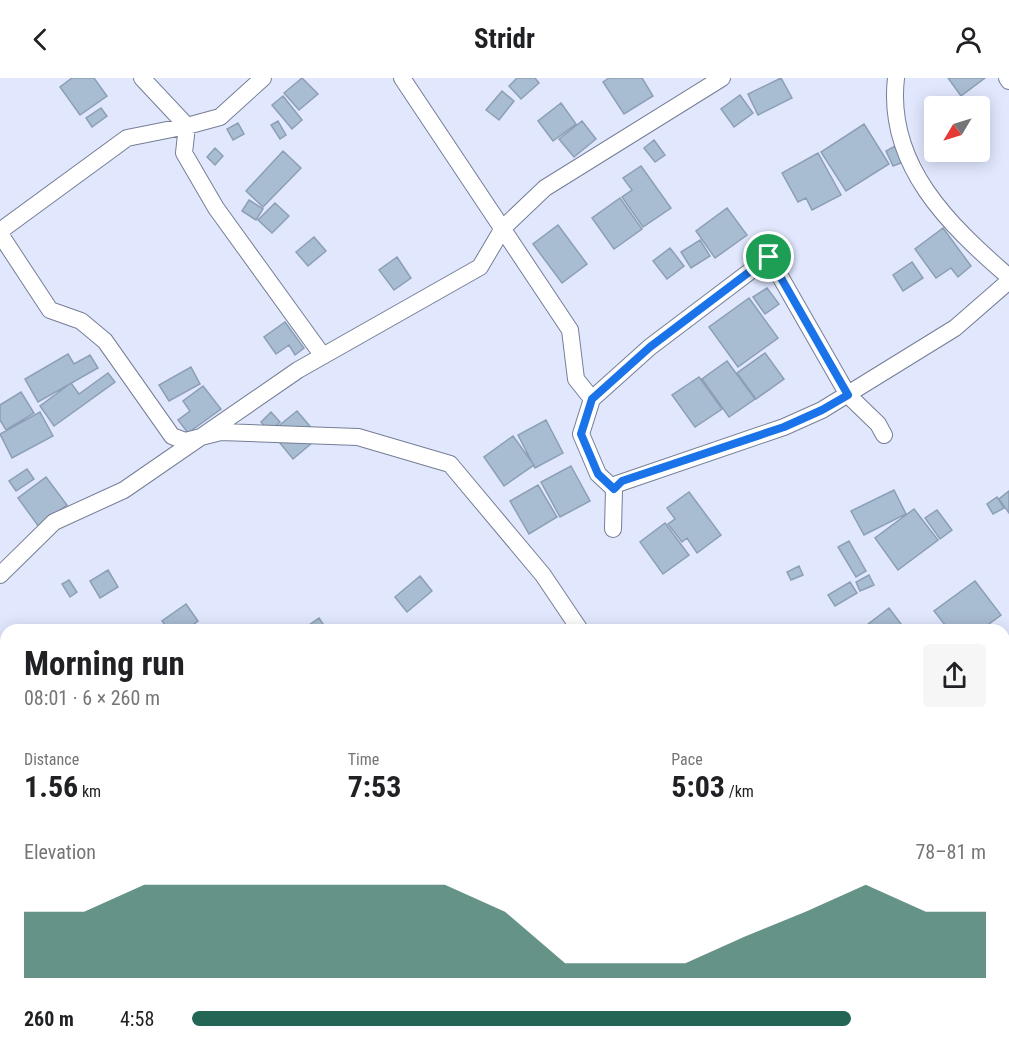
<!DOCTYPE html>
<meta charset="utf-8">
<style>
body{margin:0;font-family:"Roboto Condensed",sans-serif;background:#f6f6f6;color:#202124;height:100vh;display:flex;flex-direction:column;font-size:22px;white-space:nowrap}
*{box-sizing:border-box;margin:0}
p{font-size:20px;color:#757577}
.icon{flex:none;width:33px;height:33px;fill:none;stroke:currentColor;stroke-width:2;stroke-linecap:round;stroke-linejoin:round}
.map{position:relative;flex:1;overflow:hidden}
.drawer{position:absolute;left:0px;top:546px;width:1010px;height:429px;display:flex;flex-direction:column;background:#fff;border-radius:18px 18px 0 0;box-shadow:0 3px 15px #0003}
.drawer>*{flex:none}
.needle{width:39px;rotate:232deg}
.buttons{position:absolute;left:924px;top:18px;display:grid;gap:12px}
.buttons a{display:grid;place-items:center;width:66px;height:66px;border-radius:6px;background:#fff;box-shadow:0 3px 15px #0003;font-size:30px}
.pin{position:absolute;display:grid;place-items:center;width:51px;height:51px;color:#fff;margin:-26px;border:3px solid #fff;border-radius:50%;box-shadow:0 2px 6px #0007}
.round{display:grid;place-items:center;flex:none;width:63px;height:63px;border-radius:6px;background:#f6f6f6}
.overview{display:flex;align-items:center;justify-content:space-between;height:102px;padding:0 24px}
h1{font-size:33px;font-weight:700;line-height:45px}
.figures{display:grid;grid-template-columns:repeat(3,1fr);gap:9px;height:102px;padding:6px 24px}
.figures div{display:grid;align-content:center}
.figures b{font-size:30px;font-weight:700}
.figures small{font-size:16px;font-weight:400}
.figures p{font-size:16px}
.chart{height:168px;padding:12px 24px}
.chart p{display:flex;justify-content:space-between}
.chart svg{width:100%;height:108px;margin-top:6px;fill:#246656;opacity:.7}
ul{padding:0 24px;list-style:none;font-size:20px}
li{display:grid;grid-template-columns:96px 72px 1fr;align-items:center;height:45px}
li i{height:15px;border-radius:8px;background:#246656}
header{display:flex;justify-content:space-between;align-items:center;height:78px;padding:0 24px;background:#fff;font-size:27px;font-weight:700}
.map>svg:first-child{display:block}
</style>
<header><svg class="icon" aria-label="back" viewBox="0 0 24 24"><path d="M15 5l-7 7 7 7"/></svg>Stridr<svg class="icon" aria-label="person" viewBox="0 0 24 24"><circle cx="12" cy="8" r="4"/><path d="M4 21q1-7 8-7t8 7"/></svg></header>
<div class="map">
<svg width="1009" height="975" viewBox="0 0 1009 975">
<rect width="100%" height="100%" fill="#e1e8fe"/>
<path fill="#a8bcd2" stroke="#8c9fb5" stroke-width="1.5" d="M 72,0 L 94,0 L 107,18 L 80,37 L 60,9 Z
M 302,0 L 318,16 L 299,32 L 284,15 Z
M 517,0 L 535,0 L 539,5 L 521,21 L 509,8 Z
M 609,0 L 642,0 L 653,18 L 624,36 L 603,4 Z
M 781,0 L 792,20 L 758,37 L 748,16 Z
M 948,0 L 985,0 L 961,18 Z
M 502,13 L 514,23 L 499,42 L 486,32 Z
M 740,17 L 753,35 L 734,49 L 721,31 Z
M 283,18 L 302,42 L 292,51 L 272,27 Z
M 561,25 L 576,46 L 553,63 L 538,43 Z
M 101,30 L 107,38 L 92,49 L 86,40 Z
M 278,43 L 286,57 L 280,61 L 271,47 Z
M 582,43 L 596,61 L 574,79 L 559,61 Z
M 238,45 L 244,56 L 233,62 L 227,51 Z
M 864,46 L 889,86 L 846,113 L 821,74 Z
M 654,62 L 665,77 L 655,84 L 644,70 Z
M 895,68 L 903,84 L 893,88 L 886,73 Z
M 215,70 L 223,78 L 215,87 L 207,79 Z
M 283,73 L 301,90 L 263,129 L 246,113 Z
M 818,75 L 841,117 L 812,132 L 806,120 L 798,124 L 782,95 Z
M 641,88 L 671,130 L 643,149 L 622,119 L 632,112 L 623,100 Z
M 620,120 L 642,151 L 614,171 L 592,140 Z
M 249,122 L 263,131 L 256,142 L 242,133 Z
M 275,125 L 289,138 L 272,155 L 258,142 Z
M 727,130 L 747,157 L 715,180 L 696,153 Z
M 558,147 L 587,186 L 562,205 L 533,166 Z
M 943,150 L 971,188 L 958,199 L 951,190 L 936,200 L 915,171 Z
M 314,159 L 326,173 L 308,188 L 296,174 Z
M 700,162 L 710,178 L 691,190 L 681,174 Z
M 670,170 L 684,188 L 667,201 L 653,183 Z
M 397,179 L 411,200 L 394,212 L 379,192 Z
M 912,184 L 923,200 L 903,213 L 893,197 Z
M 767,210 L 779,226 L 765,236 L 753,219 Z
M 749,220 L 778,260 L 738,289 L 709,249 Z
M 285,244 L 304,270 L 295,277 L 289,267 L 276,276 L 264,259 Z
M 765,275 L 784,301 L 756,321 L 737,295 Z
M 68,276 L 74,286 L 90,277 L 98,290 L 38,324 L 25,301 Z
M 727,283 L 755,321 L 729,339 L 702,301 Z
M 191,289 L 200,306 L 169,323 L 159,307 Z
M 108,295 L 115,304 L 54,348 L 40,328 L 71,305 L 79,316 Z
M 699,299 L 722,331 L 695,349 L 672,317 Z
M 203,308 L 221,331 L 188,355 L 178,342 L 190,333 L 183,323 Z
M 21,314 L 34,335 L 6,352 L 0,342 L 0,327 Z
M 297,333 L 319,359 L 293,381 L 271,354 Z
M 40,334 L 53,358 L 12,380 L 0,356 Z
M 271,334 L 280,344 L 270,354 L 261,344 Z
M 546,342 L 563,375 L 535,390 L 518,357 Z
M 513,358 L 534,387 L 504,408 L 484,379 Z
M 571,388 L 590,423 L 560,439 L 541,404 Z
M 27,391 L 34,401 L 16,413 L 9,403 Z
M 46,399 L 67,427 L 39,449 L 18,420 Z
M 538,407 L 557,439 L 529,456 L 510,423 Z
M 894,412 L 906,436 L 864,457 L 851,433 Z
M 1009,413 L 1009,435 L 999,421 Z
M 689,414 L 721,457 L 697,475 L 687,460 L 682,464 L 668,446 L 675,441 L 667,430 Z
M 997,419 L 1004,430 L 993,436 L 987,426 Z
M 914,431 L 938,462 L 898,492 L 875,460 Z
M 937,432 L 952,452 L 940,461 L 925,440 Z
M 665,445 L 689,477 L 663,496 L 640,464 Z
M 849,463 L 866,493 L 856,499 L 838,469 Z
M 799,488 L 803,497 L 791,502 L 787,494 Z
M 108,492 L 118,509 L 100,520 L 90,503 Z
M 869,497 L 874,507 L 860,513 L 856,504 Z
M 420,498 L 432,513 L 407,534 L 395,519 Z
M 69,502 L 77,514 L 70,519 L 62,506 Z
M 975,503 L 1001,537 L 985,549 L 987,552 L 949,552 L 934,533 Z
M 850,504 L 857,515 L 835,528 L 828,517 Z
M 186,526 L 198,543 L 186,552 L 169,552 L 162,543 Z
M 889,530 L 904,550 L 870,552 L 867,547 Z
M 319,540 L 327,552 L 302,552 Z
M 436,969 L 459,969 L 451,975 L 428,975 Z
M 463,969 L 480,969 L 485,975 L 454,975 Z"/>
<g fill="none" stroke-linecap="round" stroke-linejoin="round">
<defs>
<path id="street" d="M 142,0 L 187,48 L 220,39 L 263,0
M 402,0 L 570,252 L 576,301 L 592,321
M 896,0 C 886,87 949,147 1009,199
M 1007,0 L 1009,3
M 0,153 L 127,60 L 187,48 L 184,75 L 216,130 L 323,278
M 0,156 L 50,232 L 81,243 L 105,263 L 172,358 L 185,363 L 221,354 L 358,359 L 450,386 L 543,497 L 580,552
M 614,411 L 598,396 L 581,356 L 592,321 L 650,269 L 769,179 L 848,317 L 878,346 L 884,357
M 613,451 L 614,411 L 617,406 L 784,349 L 822,332 L 955,250 L 1009,203
M 0,497 L 54,444 L 124,412 L 298,292 L 480,189 L 503,150 L 545,110 L 722,0
M 0,739 L 6,744
M 1004,772 L 1009,759
M 585,969 L 588,975
M 784,969 L 799,969
M 629,975 L 630,969"/>
</defs>
<use href="#street" stroke="#757e96" stroke-width="18"/>
<use href="#street" stroke="#fff" stroke-width="16"/>
</g>
<g fill="none" stroke-linecap="round" stroke-linejoin="round">
<defs>
<path id="route" d="M 769,179 L 848,317 L 822,332 L 784,349 L 622,403 L 614,411 L 598,396 L 581,356 L 592,321 L 650,269 Z"/>
</defs>
<use href="#route" stroke="#fff" stroke-width="12"/>
<use href="#route" stroke="#1a73e8" stroke-width="8"/>
</g>
</svg>
<div class="buttons">
<a><svg class="needle" viewBox="-14 -14 28 28"><path d="M0-13l5 13h-10z" fill="#e53935"/><path d="M0 13l5-13h-10z" fill="#757577"/></svg></a>
</div>
<div class="pin" style="left:769px;top:179px;background:#1e9e55"><svg class="icon" aria-label="arrive" viewBox="0 0 24 24"><path d="M6 21V4h12l-3 4 3 4H6"/></svg></div>
<section class="drawer">
<div class="overview"><div><h1>Morning run</h1><p>08:01 · 6 × 260 m</p></div><a class="round"><svg class="icon" aria-label="share" viewBox="0 0 24 24"><path d="M12 15V3M7 8l5-5 5 5M5 13v7h14v-7"/></svg></a></div>
<div class="figures">
<div><p>Distance</p><b>1.56<small> km</small></b></div>
<div><p>Time</p><b>7:53</b></div>
<div><p>Pace</p><b>5:03<small> /km</small></b></div>
</div>
<div class="chart"><p><span>Elevation</span>78–81 m</p>
<svg viewBox="0 0 160 44" preserveAspectRatio="none"><path d="M0 44V17L10 17L20 6L30 6L40 6L50 6L60 6L70 6L80 17L90 38L100 38L110 38L120 27L130 17L140 6L150 17L160 17V44z"/></svg>
</div>
<ul>
<li><b>260 m</b>4:58<i style="width:83%"></i></li>
</ul>
</section>
</div>
